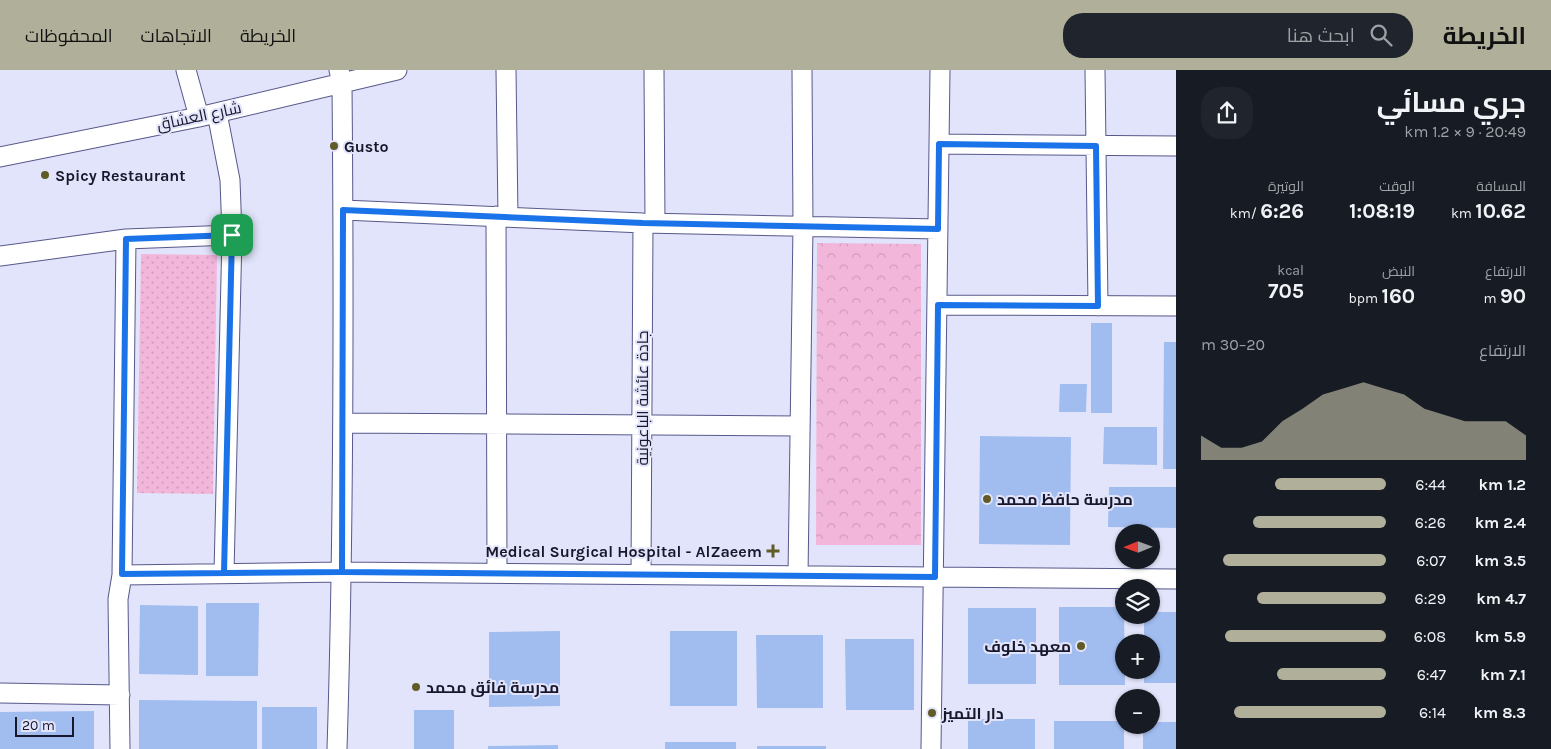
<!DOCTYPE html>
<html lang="ar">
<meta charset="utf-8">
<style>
body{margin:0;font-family:Karla,Cairo,sans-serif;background:#20242c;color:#f1f3f6;direction:rtl;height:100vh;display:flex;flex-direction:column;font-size:19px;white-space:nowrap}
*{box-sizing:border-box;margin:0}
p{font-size:16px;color:#9ea1a6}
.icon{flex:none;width:28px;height:28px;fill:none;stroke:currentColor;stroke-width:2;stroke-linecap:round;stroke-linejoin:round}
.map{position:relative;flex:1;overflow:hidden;direction:ltr}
.details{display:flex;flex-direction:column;background:#171b24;width:375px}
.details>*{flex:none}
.needle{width:32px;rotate:269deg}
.tools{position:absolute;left:1115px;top:454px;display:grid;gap:10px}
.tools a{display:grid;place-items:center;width:45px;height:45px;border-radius:50%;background:#171b24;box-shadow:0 1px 4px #0004;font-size:25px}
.scale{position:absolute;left:15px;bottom:12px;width:59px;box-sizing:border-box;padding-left:5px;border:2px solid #18182c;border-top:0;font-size:14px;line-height:18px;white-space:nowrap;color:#18182c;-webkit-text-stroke:4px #e2e4fb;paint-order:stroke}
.pin{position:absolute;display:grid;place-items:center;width:42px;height:42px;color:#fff;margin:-21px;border-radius:10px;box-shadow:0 2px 8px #0006}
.round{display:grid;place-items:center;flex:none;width:52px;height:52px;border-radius:20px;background:#20242c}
.headline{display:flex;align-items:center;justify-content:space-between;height:85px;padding:0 25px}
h1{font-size:28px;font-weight:700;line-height:38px}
.metrics{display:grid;grid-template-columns:repeat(3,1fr);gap:8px;height:85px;padding:5px 25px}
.metrics div{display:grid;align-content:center}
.metrics b{font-size:21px;font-weight:700}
.metrics small{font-size:14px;font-weight:400}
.metrics p{font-size:14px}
.chart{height:140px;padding:10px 25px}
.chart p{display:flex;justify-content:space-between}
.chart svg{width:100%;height:90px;margin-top:5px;fill:#b0af99;opacity:.7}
ul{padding:0 25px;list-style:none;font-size:16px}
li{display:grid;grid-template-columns:80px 60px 1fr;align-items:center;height:38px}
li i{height:12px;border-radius:6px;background:#b0af99}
header{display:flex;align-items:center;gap:30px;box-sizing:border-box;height:70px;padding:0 25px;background:#b0af99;color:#111}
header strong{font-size:24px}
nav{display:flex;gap:28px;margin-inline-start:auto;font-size:18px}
.search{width:350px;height:45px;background:#20242c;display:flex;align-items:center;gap:12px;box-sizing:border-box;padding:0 18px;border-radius:20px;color:#9ea1a6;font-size:19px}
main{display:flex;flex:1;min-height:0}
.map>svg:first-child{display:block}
</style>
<header>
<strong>الخريطة</strong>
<div class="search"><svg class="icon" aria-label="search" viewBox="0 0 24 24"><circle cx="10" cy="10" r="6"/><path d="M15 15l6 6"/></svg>ابحث هنا</div>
<nav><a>الخريطة</a><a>الاتجاهات</a><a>المحفوظات</a></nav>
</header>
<main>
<section class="details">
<div class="headline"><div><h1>جري مسائي</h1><p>20:49 · 9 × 1.2 km</p></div><a class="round"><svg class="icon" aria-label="share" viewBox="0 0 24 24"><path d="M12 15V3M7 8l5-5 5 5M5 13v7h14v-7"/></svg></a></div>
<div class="metrics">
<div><p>المسافة</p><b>10.62<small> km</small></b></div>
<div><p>الوقت</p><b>1:08:19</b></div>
<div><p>الوتيرة</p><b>6:26<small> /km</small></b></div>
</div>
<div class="metrics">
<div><p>الارتفاع</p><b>90<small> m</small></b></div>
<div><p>النبض</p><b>160<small> bpm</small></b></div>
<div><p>kcal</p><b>705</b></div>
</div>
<div class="chart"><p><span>الارتفاع</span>20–30 m</p>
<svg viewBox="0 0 160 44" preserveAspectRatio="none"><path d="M0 44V32L10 38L20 38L30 35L40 25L50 19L60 12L70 9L80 6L90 9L100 12L110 19L120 22L130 25L140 25L150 25L160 32V44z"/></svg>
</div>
<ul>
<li><b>1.2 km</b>6:44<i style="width:60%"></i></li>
<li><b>2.4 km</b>6:26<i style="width:72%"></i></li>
<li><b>3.5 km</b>6:07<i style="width:88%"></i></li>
<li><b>4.7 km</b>6:29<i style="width:70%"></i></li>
<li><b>5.9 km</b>6:08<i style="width:87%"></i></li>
<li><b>7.1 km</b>6:47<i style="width:59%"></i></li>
<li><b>8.3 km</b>6:14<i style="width:82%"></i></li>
</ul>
</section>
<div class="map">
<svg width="1176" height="679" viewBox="0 0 1176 679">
<defs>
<pattern id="grass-dots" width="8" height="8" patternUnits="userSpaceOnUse" patternTransform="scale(1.25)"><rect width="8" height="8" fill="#f3b6db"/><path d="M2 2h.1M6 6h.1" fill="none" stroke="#d09cbc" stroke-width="1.8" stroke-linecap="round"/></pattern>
<pattern id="park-crowns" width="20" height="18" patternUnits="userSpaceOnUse" patternTransform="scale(1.25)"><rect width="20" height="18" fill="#f3b6db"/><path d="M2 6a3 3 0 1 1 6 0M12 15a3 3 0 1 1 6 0" fill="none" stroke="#d09cbc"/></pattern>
</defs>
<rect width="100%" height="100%" fill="#e2e4fb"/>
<path fill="url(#grass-dots)" d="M 141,184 L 217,185 L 213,424 L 137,423 Z"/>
<path fill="url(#park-crowns)" d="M 817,173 L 921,174 L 921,475 L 816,475 Z"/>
<path fill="#a1bdf0" d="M 1091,253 L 1112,253 L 1112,343 L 1091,343 Z
M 1164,272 L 1176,272 L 1176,399 L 1163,399 Z
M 1060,314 L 1087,314 L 1086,342 L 1059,342 Z
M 1104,357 L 1157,357 L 1157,395 L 1103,394 Z
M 980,366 L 1071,367 L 1070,475 L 979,474 Z
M 1109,417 L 1176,417 L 1176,458 L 1108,457 Z
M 206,533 L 259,533 L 258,606 L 206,606 Z
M 140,535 L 198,536 L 198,605 L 139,604 Z
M 1059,537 L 1124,537 L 1125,615 L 1059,615 Z
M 968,538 L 1036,538 L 1036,614 L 968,614 Z
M 1151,542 L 1176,542 L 1176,613 L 1144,613 L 1144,600 L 1151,600 L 1151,572 L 1144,572 L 1144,545 L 1151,545 Z
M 560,561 L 560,636 L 489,637 L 489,562 Z
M 670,561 L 737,561 L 737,636 L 670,636 Z
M 756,565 L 823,565 L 823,638 L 757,638 Z
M 845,569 L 914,569 L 914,640 L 846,640 Z
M 139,630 L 257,631 L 257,679 L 139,679 Z
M 262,637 L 317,637 L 317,679 L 262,679 Z
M 414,640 L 454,640 L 454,679 L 414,679 Z
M 94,641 L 94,679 L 0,679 L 0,642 Z
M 968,649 L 1035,649 L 1035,679 L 968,679 Z
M 1054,651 L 1124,651 L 1124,679 L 1054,679 Z
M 1151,652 L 1176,652 L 1176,679 L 1143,679 L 1143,655 L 1151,655 Z
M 665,672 L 736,672 L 736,679 L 665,679 Z
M 558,675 L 558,679 L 488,679 L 488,676 Z
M 757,676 L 826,676 L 826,679 L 757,679 Z"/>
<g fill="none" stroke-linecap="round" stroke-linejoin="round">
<defs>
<path id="street" d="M 186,0 L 199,47
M 506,0 L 508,147
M 654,0 L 655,153
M 1095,0 L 1098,236
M 217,43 L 230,110 L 232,165 L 224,503
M 939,74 L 1176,76
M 0,87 L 199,47 L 397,0
M 343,140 L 643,153 L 938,159
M 496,146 L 497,503
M 0,186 L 126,169 L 232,165
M 937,235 L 1176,236
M 343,353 L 800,356
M 641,504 L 643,153
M 122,505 L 126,169
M 798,505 L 803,156 L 802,0
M 0,623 L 120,625
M 120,679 L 118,529 L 122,505 L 342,502 L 1176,509
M 337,679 C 344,457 344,236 342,14 L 339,0
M 931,679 L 940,0"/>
</defs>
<use href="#street" stroke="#57588a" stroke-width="21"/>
<use href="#street" stroke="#fff" stroke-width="19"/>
</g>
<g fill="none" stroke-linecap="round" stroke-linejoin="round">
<defs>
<path id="route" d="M 232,165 L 224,503 L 342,502 L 935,507 L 938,235 L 1098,236 L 1096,76 L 939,74 L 938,159 L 643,153 L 343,140 L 342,502 C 269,503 196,504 122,504 L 126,169 L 232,165"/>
</defs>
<use href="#route" stroke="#fff" stroke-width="10"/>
<use href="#route" stroke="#1a73e8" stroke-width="6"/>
</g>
<g fill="#615b27" stroke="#e2e4fb" stroke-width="2">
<circle cx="334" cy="76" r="5"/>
<circle cx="45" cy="105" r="5"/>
<circle cx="987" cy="429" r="5"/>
<path d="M770.5 473.5h5v5h5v5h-5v5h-5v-5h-5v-5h5z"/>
<circle cx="1081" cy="576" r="5"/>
<circle cx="416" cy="617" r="5"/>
<circle cx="932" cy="643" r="5"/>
</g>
<g text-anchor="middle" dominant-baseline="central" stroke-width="4" stroke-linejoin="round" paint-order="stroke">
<g font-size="16" fill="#18182c" stroke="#e2e4fb">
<text transform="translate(199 46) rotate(-12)">شارع العشاق</text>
<text transform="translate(642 328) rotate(-90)">جادة عائشة الباعونية</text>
</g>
<g font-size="16" font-weight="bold" fill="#18182c" stroke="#e2e4fb" text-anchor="start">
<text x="344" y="76">Gusto</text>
<text x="55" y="105">Spicy Restaurant</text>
<text x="997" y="429">مدرسة حافظ محمد</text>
<text x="762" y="481" text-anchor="end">Medical Surgical Hospital - AlZaeem</text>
<text x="1071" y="576" text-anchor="end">معهد خلوف</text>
<text x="426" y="617">مدرسة فائق محمد</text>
<text x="942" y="643">دار التميز</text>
</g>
</g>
</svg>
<div class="tools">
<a><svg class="needle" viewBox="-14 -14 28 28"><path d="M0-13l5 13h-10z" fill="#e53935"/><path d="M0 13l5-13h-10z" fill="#9ea1a6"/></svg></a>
<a><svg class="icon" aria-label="layers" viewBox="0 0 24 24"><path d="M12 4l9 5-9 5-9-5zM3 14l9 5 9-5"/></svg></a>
<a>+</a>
<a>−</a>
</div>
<div class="scale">20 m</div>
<div class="pin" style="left:232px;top:165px;background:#1e9e55"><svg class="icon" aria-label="arrive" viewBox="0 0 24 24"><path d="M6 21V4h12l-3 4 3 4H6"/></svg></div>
</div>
</main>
